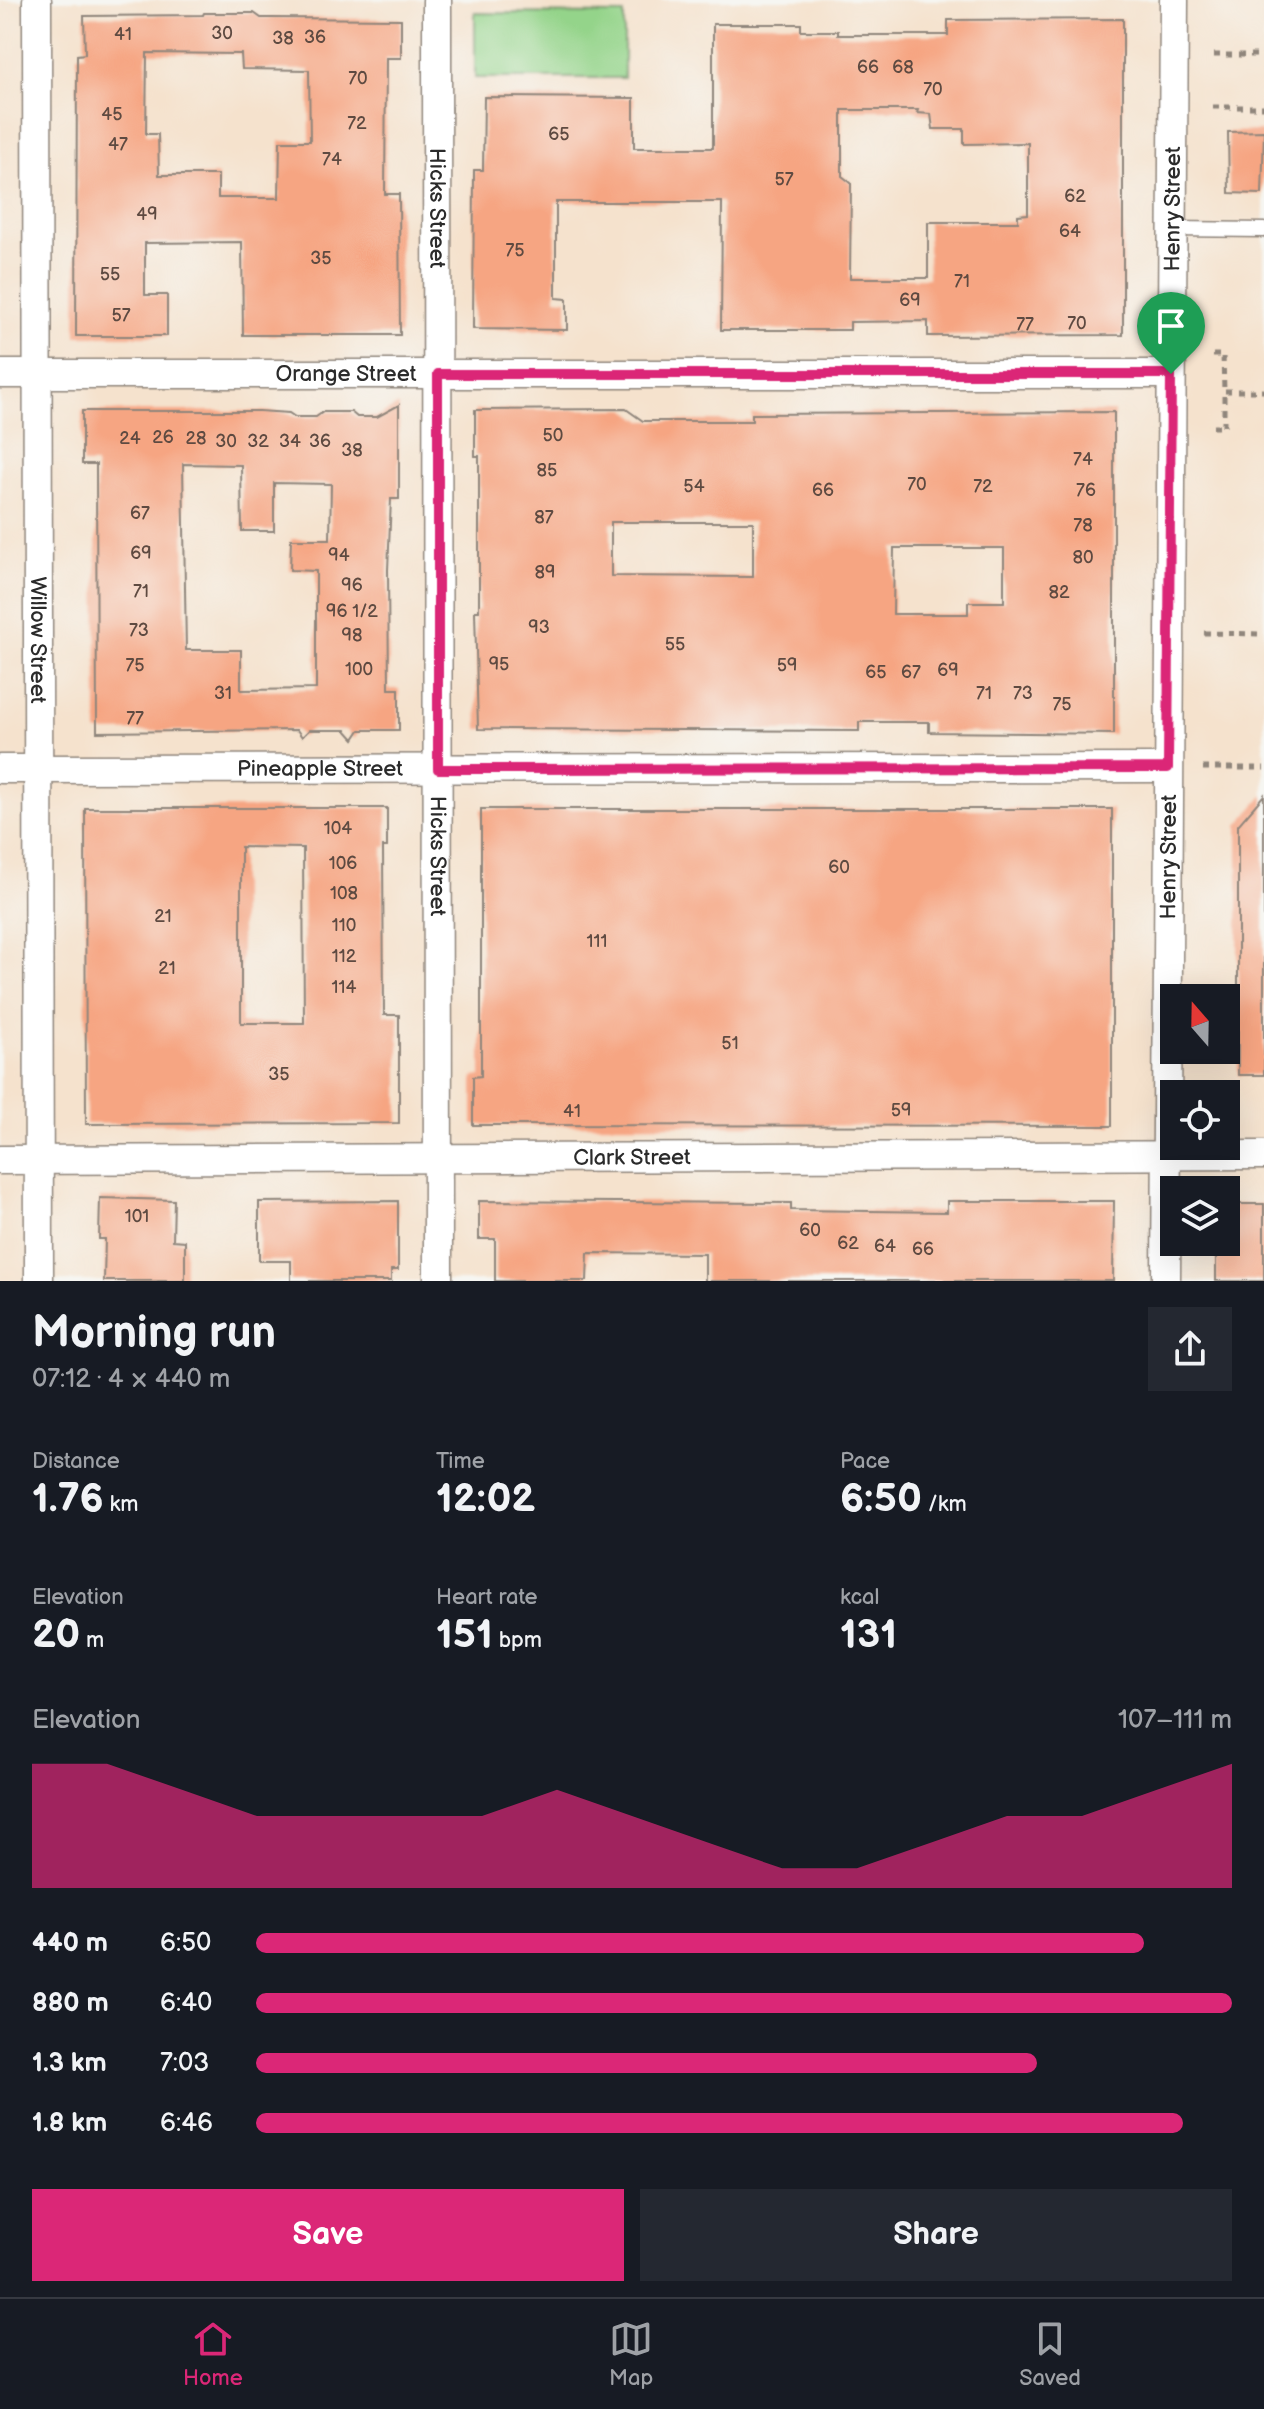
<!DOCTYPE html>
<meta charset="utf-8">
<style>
body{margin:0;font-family:"Balsamiq Sans",sans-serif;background:#242831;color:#f1f3f6;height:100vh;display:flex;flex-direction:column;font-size:30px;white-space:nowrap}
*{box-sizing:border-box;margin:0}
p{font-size:26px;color:#9ea1a6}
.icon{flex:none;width:44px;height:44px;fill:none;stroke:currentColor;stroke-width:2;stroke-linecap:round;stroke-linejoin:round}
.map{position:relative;height:1281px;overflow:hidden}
.side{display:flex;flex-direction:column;background:#171b24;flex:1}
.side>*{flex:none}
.needle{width:52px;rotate:340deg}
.controls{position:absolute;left:1160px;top:984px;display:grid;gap:16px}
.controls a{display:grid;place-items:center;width:80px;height:80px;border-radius:0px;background:#171b24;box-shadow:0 8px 32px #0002;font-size:40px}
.pin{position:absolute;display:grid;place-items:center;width:68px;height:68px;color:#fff;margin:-82px -34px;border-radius:50% 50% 50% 0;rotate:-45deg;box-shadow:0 0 8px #0007}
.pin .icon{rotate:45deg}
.round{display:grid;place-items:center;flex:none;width:84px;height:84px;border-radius:0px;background:#242831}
.overview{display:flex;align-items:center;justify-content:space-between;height:136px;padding:0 32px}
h1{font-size:44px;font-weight:600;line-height:60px}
.stats{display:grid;grid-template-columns:repeat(3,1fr);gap:12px;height:136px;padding:8px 32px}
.stats div{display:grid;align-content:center}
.stats b{font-size:40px;font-weight:600}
.stats small{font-size:22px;font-weight:400}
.stats p{font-size:22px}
.chart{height:224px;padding:16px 32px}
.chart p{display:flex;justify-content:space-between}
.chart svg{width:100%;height:144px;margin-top:8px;fill:#db2777;opacity:.7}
.button{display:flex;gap:16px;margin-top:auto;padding:16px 32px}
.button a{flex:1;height:92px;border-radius:0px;background:#db2777;color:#fff;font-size:32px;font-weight:600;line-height:92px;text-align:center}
.button a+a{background:#242831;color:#f1f3f6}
ul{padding:0 32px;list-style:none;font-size:26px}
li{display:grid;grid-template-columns:128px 96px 1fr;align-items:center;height:60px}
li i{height:20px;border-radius:10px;background:#db2777}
.menu{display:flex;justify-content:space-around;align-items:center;height:112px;border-top:2px solid #363941;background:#171b24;font-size:22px;color:#9ea1a6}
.menu a{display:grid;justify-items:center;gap:4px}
.menu .active{color:#db2777}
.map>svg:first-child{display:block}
</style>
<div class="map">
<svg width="1264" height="1281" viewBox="0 0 1264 1281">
<rect width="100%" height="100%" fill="#f6f6f2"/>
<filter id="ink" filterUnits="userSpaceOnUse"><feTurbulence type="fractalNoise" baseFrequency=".0125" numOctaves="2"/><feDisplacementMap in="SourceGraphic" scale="16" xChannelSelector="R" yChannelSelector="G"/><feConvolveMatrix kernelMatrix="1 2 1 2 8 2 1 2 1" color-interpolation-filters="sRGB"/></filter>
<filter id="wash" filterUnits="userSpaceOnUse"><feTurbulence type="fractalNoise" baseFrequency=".006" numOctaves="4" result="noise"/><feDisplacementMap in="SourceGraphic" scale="32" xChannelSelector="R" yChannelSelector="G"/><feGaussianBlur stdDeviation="1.8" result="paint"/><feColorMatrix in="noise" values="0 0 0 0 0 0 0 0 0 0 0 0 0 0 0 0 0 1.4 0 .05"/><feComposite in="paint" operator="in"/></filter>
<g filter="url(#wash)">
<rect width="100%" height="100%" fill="#f5e2cd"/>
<path fill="#94d48a" stroke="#60805a" stroke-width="2" d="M 475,13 L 624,14 L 624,78 L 475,78 Z"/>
<g id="blocks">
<path fill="#f6a582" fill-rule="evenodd" d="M 204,13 L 254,13 L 261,18 L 270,18 L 401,19 L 401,58 L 386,58 L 385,194 L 399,194 L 400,335 L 243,335 L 242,242 L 145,243 L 145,295 L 167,295 L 167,336 L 76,336 L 77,55 L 85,54 L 84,16 L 203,15 ZM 147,53 L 241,54 L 242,69 L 309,70 L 310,141 L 280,141 L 279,198 L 218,198 L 218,175 L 159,175 L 158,134 L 146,134 Z
M 1123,19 L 1123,335 L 928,336 L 928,321 L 850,322 L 850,330 L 721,330 L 722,202 L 556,202 L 556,298 L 567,299 L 567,330 L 473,329 L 474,170 L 483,170 L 484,97 L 634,98 L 634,148 L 713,148 L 713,24 L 801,24 L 801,31 L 838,31 L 838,35 L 948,35 L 948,20 ZM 842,110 L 918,110 L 917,113 L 931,114 L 933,129 L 964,129 L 964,144 L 1028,143 L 1028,214 L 1018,215 L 1018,222 L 928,222 L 928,278 L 850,278 L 851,183 L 842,176 Z
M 1264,131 L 1262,194 L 1229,193 L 1228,132 Z
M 399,405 L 399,499 L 391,499 L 388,570 L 389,689 L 399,689 L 399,730 L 360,730 L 354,739 L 346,730 L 309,730 L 302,737 L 297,730 L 97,732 L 96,464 L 82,464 L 82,411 L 259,411 L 289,413 L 295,417 L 316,417 L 323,412 L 351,412 L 357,417 L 377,417 ZM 183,464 L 241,465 L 242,531 L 274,531 L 274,483 L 331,484 L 330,539 L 291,539 L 290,570 L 316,571 L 316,689 L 241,690 L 241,650 L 186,650 Z
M 626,409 L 643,421 L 752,421 L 752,414 L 1114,412 L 1114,734 L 929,732 L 929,722 L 859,722 L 859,731 L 478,729 L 475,611 L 479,611 L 479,456 L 475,456 L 475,410 ZM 611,522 L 753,522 L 753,577 L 611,576 ZM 894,548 L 1004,548 L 1004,602 L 968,602 L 968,614 L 893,614 Z
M 1264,795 L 1264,1075 L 1238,1075 L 1238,825 Z
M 85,808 L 387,808 L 387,847 L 383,847 L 384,1015 L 399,1015 L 399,1123 L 86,1124 ZM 241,847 L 303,848 L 304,1023 L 241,1023 Z
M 481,809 L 1112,809 L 1112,1126 L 473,1125 L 473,1077 L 481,1076 Z
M 100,1198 L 174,1200 L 173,1240 L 185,1241 L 185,1281 L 104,1281 L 105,1239 L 99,1239 Z
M 398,1201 L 398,1270 L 391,1270 L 391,1281 L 291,1281 L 291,1261 L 259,1261 L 259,1202 Z
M 479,1201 L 791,1203 L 791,1210 L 947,1212 L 947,1201 L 1114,1201 L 1113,1281 L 705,1281 L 705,1254 L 588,1253 L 587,1281 L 495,1281 L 495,1239 L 479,1239 Z
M 1226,1204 L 1264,1204 L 1264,1281 L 1216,1281 L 1216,1242 L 1226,1242 Z"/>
</g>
</g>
<g filter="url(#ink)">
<use href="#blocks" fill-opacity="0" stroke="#90867c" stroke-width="2"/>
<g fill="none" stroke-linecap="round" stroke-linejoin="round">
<defs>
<path id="service" d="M 1172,229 L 1264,230"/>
<g id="minor">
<path id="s1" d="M 37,0 L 39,1281"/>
<path id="s2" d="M 437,0 L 438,1281"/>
<path id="s3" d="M 0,374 L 1171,374"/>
<path id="s4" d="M 0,769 L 1168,768"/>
<path id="s5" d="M 0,1160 L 1264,1155"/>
<path id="s6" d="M 1166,1281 L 1174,0"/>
</g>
</defs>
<use href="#service" stroke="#90867c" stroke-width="17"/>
<use href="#minor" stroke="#90867c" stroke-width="31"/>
<path stroke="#90867c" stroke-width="5" stroke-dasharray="6 6" stroke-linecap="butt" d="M 1214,55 L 1264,55
M 1213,107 L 1264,107
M 1213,355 L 1223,355 L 1224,391
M 1213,427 L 1224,427 L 1224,391 L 1264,391
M 1204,633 L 1264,634
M 1203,768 L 1264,768"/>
<use href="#service" stroke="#fff" stroke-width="14"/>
<use href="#minor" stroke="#fff" stroke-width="28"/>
</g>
</g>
<g fill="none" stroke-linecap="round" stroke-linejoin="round" filter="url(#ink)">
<defs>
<path id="route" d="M 438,374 L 1171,374 L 1168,768 L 438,769 Z"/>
</defs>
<use href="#route" stroke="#fff" stroke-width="16"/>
<use href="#route" stroke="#db2777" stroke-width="10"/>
</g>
<g text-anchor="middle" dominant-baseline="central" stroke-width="8" stroke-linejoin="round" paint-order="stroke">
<g font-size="18" fill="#5e4a41">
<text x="222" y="33">30</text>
<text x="123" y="34">41</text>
<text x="315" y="37">36</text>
<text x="283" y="38">38</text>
<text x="868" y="67">66</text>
<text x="903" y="67">68</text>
<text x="358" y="78">70</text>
<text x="933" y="89">70</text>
<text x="112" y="114">45</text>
<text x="357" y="123">72</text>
<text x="559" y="134">65</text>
<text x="118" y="144">47</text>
<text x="332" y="159">74</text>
<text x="784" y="179">57</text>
<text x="1075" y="196">62</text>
<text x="147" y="214">49</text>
<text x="1070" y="231">64</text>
<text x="515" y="250">75</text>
<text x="321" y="258">35</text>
<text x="110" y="274">55</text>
<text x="962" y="281">71</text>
<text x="910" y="300">69</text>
<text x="121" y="315">57</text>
<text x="1077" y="323">70</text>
<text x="1025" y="324">77</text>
<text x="553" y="435">50</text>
<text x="163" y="437">26</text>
<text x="130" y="438">24</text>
<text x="196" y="438">28</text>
<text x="226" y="441">30</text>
<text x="258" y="441">32</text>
<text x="290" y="441">34</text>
<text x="320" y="441">36</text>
<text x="352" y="450">38</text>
<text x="1083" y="459">74</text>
<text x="547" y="470">85</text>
<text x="917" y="484">70</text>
<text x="694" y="486">54</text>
<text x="983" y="486">72</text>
<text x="823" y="490">66</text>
<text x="1086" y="490">76</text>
<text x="140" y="513">67</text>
<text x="544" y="517">87</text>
<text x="1083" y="525">78</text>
<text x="141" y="553">69</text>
<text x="339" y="555">94</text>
<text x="1083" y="557">80</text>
<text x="545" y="572">89</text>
<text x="352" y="585">96</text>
<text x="141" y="591">71</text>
<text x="1059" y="592">82</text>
<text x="352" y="611">96 1/2</text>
<text x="539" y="627">93</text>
<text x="139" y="630">73</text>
<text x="352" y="635">98</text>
<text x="675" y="644">55</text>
<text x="499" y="664">95</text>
<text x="135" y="665">75</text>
<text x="787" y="665">59</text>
<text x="359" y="669">100</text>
<text x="948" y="670">69</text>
<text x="876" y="672">65</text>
<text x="911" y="672">67</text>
<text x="223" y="693">31</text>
<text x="984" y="693">71</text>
<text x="1023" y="693">73</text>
<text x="1062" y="704">75</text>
<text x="135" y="718">77</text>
<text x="338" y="828">104</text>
<text x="343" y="863">106</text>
<text x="839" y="867">60</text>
<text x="344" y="893">108</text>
<text x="163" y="916">21</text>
<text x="344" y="925">110</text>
<text x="597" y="941">111</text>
<text x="344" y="956">112</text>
<text x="167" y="968">21</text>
<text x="344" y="987">114</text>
<text x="730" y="1043">51</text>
<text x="279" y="1074">35</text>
<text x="901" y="1110">59</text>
<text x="572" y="1111">41</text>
<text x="137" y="1216">101</text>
<text x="810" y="1230">60</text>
<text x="848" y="1243">62</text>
<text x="885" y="1246">64</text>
<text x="923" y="1249">66</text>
</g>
<g font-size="22" fill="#2b2b2b" stroke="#f6f6f2">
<text stroke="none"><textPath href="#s2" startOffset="208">Hicks Street</textPath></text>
<text stroke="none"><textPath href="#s6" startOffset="1072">Henry Street</textPath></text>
<text stroke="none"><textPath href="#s3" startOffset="346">Orange Street</textPath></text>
<text stroke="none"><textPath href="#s1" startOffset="640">Willow Street</textPath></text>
<text stroke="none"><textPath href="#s4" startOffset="320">Pineapple Street</textPath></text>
<text stroke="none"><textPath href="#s2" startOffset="856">Hicks Street</textPath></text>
<text stroke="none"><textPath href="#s6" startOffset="424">Henry Street</textPath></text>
<text stroke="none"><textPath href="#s5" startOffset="632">Clark Street</textPath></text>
</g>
</g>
</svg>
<div class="controls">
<a><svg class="needle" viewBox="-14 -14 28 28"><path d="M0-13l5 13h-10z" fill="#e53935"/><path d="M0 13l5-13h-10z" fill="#9ea1a6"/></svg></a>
<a><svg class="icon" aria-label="locate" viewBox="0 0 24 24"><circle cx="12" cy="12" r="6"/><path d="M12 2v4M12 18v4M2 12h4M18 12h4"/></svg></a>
<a><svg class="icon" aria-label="layers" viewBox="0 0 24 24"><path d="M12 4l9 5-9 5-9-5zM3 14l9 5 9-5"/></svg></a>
</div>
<div class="pin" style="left:1171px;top:374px;background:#1e9e55"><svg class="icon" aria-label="arrive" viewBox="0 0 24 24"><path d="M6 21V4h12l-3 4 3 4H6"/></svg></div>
</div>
<section class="side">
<div class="overview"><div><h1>Morning run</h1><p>07:12 · 4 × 440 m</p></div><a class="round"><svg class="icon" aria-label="share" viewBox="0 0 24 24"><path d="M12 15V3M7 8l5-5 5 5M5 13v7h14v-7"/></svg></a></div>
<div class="stats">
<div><p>Distance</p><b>1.76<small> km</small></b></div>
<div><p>Time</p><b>12:02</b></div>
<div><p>Pace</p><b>6:50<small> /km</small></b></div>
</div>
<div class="stats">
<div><p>Elevation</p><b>20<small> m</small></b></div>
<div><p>Heart rate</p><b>151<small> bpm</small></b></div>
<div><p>kcal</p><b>131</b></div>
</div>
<div class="chart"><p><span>Elevation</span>107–111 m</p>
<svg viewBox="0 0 160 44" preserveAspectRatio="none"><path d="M0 44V6L10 6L20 14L30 22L40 22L50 22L60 22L70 14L80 22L90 30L100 38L110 38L120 30L130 22L140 22L150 14L160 6V44z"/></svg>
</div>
<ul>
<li><b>440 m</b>6:50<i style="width:91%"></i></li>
<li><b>880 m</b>6:40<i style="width:100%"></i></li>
<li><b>1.3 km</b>7:03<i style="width:80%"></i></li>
<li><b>1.8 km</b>6:46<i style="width:95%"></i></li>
</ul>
<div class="button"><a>Save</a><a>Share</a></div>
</section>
<nav class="menu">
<a class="active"><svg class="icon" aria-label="home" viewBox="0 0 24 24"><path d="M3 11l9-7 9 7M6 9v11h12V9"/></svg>Home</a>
<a><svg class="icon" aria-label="map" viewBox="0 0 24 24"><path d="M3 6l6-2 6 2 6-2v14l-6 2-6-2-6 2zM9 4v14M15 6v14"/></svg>Map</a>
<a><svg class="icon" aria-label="saved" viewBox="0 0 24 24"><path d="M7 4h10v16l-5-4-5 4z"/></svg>Saved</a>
</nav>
